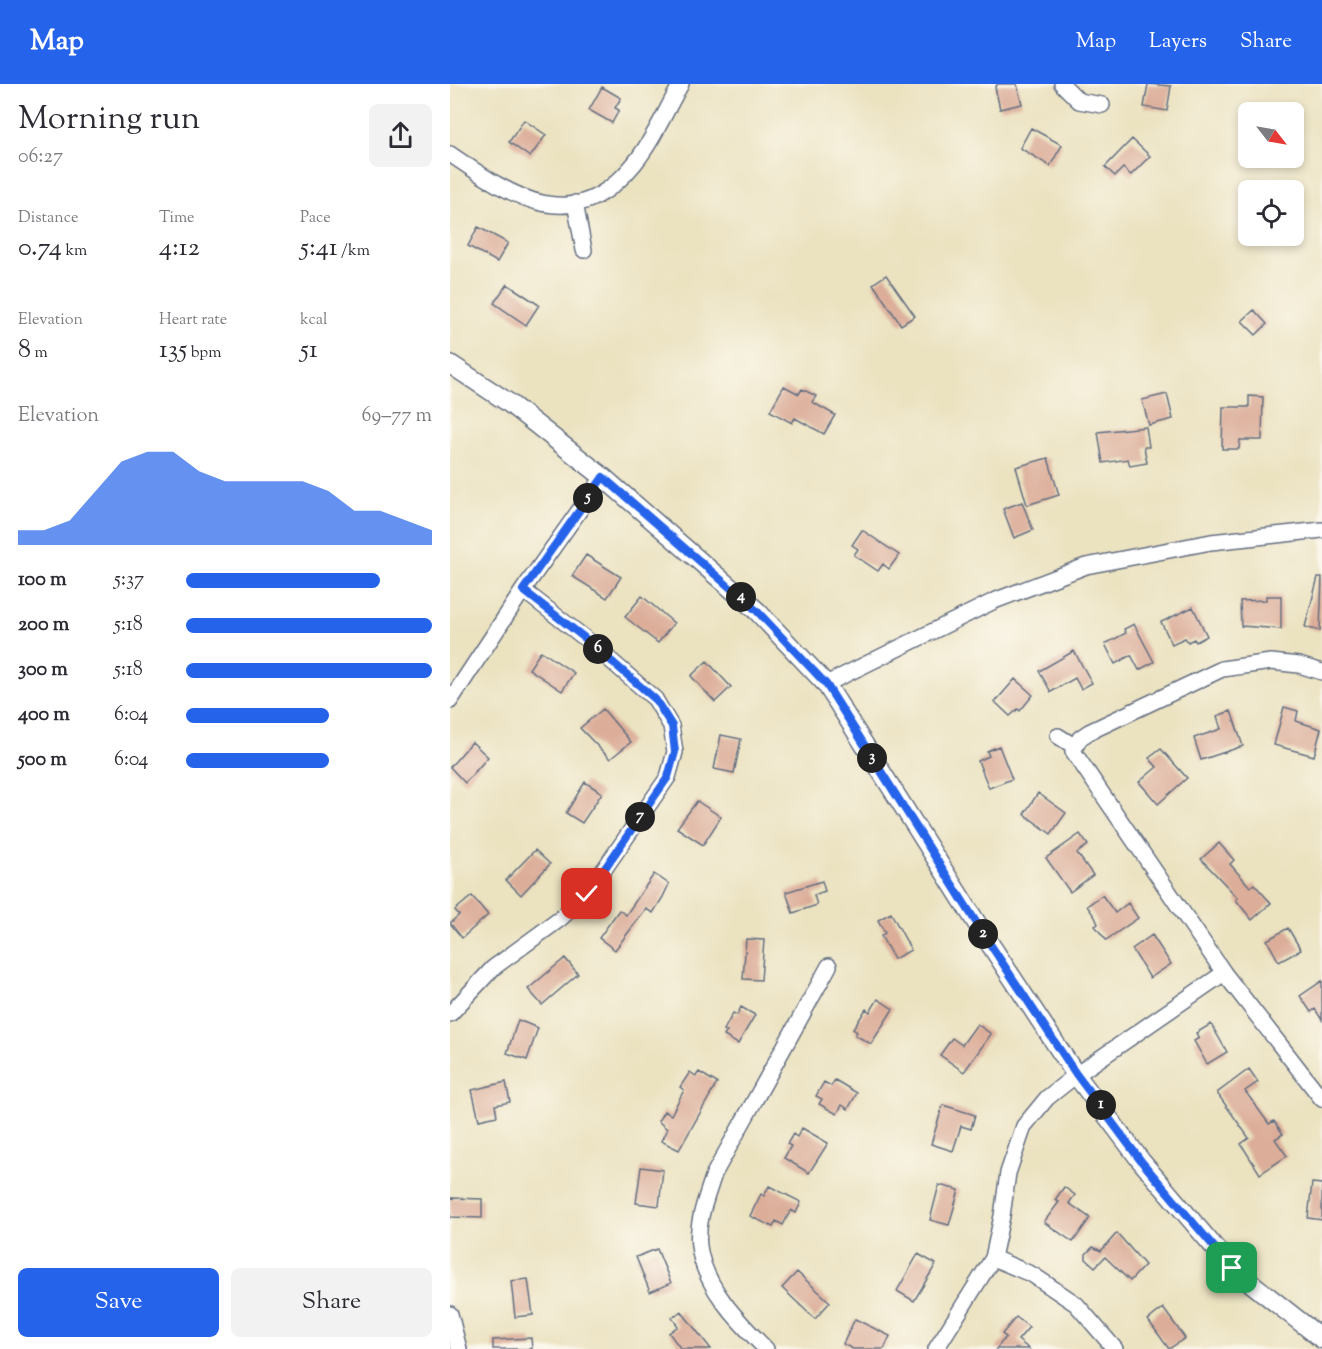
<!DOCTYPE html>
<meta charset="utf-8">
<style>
body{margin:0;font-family:"Sorts Mill Goudy",serif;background:#f2f2f3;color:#2b2b33;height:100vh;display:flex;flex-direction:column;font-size:22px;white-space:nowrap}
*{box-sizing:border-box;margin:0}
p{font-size:20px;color:#7c7c81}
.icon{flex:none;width:33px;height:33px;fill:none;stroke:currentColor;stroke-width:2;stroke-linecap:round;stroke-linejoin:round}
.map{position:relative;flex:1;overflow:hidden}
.details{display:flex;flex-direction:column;background:#fff;width:450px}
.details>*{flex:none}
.needle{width:39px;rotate:121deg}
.controls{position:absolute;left:788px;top:18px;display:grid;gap:12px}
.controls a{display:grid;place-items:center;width:66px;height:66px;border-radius:9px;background:#fff;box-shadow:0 3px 9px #0003;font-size:30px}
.pin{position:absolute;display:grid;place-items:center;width:51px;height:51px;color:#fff;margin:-26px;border-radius:12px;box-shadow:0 3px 9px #0006}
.km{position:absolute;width:30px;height:30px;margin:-15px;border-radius:50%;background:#222;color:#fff;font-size:16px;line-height:30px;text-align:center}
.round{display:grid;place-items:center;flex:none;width:63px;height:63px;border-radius:9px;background:#f2f2f3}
.summary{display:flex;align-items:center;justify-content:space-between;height:102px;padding:0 18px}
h1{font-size:33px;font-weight:600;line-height:45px}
.stats{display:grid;grid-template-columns:repeat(3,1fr);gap:9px;height:102px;padding:6px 18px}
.stats div{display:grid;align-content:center}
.stats b{font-size:26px;font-weight:600}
.stats small{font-size:16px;font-weight:400}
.stats p{font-size:16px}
.chart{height:168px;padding:12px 18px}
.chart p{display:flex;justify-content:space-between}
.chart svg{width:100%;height:108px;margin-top:6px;fill:#2563eb;opacity:.7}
.primary-button{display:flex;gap:12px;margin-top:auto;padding:12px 18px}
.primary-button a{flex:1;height:69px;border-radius:9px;background:#2563eb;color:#fff;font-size:24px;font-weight:600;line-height:69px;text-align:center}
.primary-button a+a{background:#f2f2f3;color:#2b2b33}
ul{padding:0 18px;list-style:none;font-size:20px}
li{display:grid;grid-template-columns:96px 72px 1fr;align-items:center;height:45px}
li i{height:15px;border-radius:8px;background:#2563eb}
header{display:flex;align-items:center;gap:36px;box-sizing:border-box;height:84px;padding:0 30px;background:#2563eb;color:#fff}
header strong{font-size:28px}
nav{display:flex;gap:33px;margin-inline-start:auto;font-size:21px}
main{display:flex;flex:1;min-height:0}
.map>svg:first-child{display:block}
</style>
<header>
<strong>Map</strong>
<nav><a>Map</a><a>Layers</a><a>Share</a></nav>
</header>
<main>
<section class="details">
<div class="summary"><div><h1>Morning run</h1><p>06:27</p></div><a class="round"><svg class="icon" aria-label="share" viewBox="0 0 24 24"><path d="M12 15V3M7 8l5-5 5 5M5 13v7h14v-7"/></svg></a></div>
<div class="stats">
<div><p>Distance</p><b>0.74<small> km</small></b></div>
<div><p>Time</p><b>4:12</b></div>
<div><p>Pace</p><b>5:41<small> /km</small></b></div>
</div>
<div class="stats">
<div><p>Elevation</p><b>8<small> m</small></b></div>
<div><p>Heart rate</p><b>135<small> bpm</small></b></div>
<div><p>kcal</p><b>51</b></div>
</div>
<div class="chart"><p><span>Elevation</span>69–77 m</p>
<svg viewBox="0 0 160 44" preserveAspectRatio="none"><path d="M0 44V38L10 38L20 34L30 22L40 10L50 6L60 6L70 14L80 18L90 18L100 18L110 18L120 22L130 30L140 30L150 34L160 38V44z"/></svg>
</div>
<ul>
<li><b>100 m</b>5:37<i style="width:79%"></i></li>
<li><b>200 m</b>5:18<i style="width:100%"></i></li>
<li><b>300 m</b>5:18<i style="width:100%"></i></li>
<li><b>400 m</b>6:04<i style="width:58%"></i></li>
<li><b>500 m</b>6:04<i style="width:58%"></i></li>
</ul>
<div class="primary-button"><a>Save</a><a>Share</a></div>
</section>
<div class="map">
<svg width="872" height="1265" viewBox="0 0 872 1265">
<rect width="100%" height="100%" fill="#fbf7ec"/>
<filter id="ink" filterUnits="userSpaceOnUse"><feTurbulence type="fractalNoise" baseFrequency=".0167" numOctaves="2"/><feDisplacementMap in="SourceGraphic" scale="12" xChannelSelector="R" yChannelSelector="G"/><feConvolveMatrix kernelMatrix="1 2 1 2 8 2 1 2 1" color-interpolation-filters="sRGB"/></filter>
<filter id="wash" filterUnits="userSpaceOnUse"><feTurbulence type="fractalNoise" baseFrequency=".008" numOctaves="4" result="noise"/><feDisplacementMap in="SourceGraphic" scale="24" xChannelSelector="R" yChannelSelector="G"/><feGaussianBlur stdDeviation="1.35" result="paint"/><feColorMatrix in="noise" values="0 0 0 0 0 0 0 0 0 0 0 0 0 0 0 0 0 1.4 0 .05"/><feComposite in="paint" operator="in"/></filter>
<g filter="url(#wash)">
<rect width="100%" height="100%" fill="#ebe2c0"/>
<g id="blocks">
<path fill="#dcad99" d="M 548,0 L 567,0 L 572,20 L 550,25 L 545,3 Z
M 698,0 L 721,2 L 717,27 L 694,23 Z
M 152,3 L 171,14 L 165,24 L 169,26 L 162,39 L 139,26 Z
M 74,36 L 96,51 L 80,73 L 59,58 Z
M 581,44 L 612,61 L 600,82 L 570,64 Z
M 682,55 L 700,72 L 681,91 L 673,84 L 665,92 L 655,83 Z
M 28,143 L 58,159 L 47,178 L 18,162 Z
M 436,191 L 465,232 L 451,241 L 423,200 Z
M 57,200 L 89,221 L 76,241 L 44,219 Z
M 804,226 L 817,240 L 806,251 L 792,237 Z
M 334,302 L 349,310 L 352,305 L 366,312 L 362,318 L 385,331 L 374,350 L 345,334 L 342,339 L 320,327 Z
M 717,310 L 723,335 L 699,341 L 692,316 Z
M 799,312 L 813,313 L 812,356 L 790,356 L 789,365 L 772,365 L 773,323 L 799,323 Z
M 696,343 L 699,363 L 694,363 L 697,379 L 680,382 L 678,375 L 653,379 L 648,348 Z
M 598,374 L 609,411 L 577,421 L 566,383 Z
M 572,418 L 583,446 L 564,454 L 553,425 Z
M 412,446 L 449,471 L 439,485 L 433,480 L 428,487 L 404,471 L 408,465 L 402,461 Z
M 136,471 L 171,493 L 157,514 L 122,492 Z
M 868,493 L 872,493 L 870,547 L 855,543 Z
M 192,512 L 224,539 L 208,559 L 175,533 Z
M 816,512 L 831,512 L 831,545 L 791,542 L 790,517 L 816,516 Z
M 743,523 L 757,552 L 746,558 L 744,555 L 738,558 L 735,554 L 722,560 L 711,538 Z
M 684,540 L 704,578 L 689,586 L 681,571 L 665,580 L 655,560 L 676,549 L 674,545 Z
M 91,567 L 124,589 L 112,607 L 79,585 Z
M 624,567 L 642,599 L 631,605 L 625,594 L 601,608 L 589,587 Z
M 257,577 L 281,603 L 265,618 L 241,592 Z
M 565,595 L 583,611 L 570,627 L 568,625 L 560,632 L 545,618 Z
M 834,623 L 848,627 L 846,637 L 871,645 L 864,672 L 824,661 Z
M 153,625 L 181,658 L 160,675 L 130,644 Z
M 781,627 L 793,662 L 751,676 L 744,654 L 771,645 L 767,632 Z
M 271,651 L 291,655 L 284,689 L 264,685 Z
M 22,658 L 38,673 L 15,699 L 0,683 Z
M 549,662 L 562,695 L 539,704 L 528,677 L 539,672 L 537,667 Z
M 711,665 L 737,694 L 708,720 L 689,698 L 707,683 L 699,674 Z
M 135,698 L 152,709 L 132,739 L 116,729 Z
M 588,709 L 616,729 L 601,750 L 574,730 Z
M 247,717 L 271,733 L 253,761 L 227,744 Z
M 630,750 L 638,761 L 627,769 L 643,791 L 620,808 L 596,774 Z
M 769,759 L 784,776 L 780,780 L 800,803 L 804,800 L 821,819 L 802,836 L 786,816 L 788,814 L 751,775 Z
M 85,766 L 100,780 L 71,811 L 56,796 Z
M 204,790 L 219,800 L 213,813 L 203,829 L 196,825 L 165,866 L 149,854 L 169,826 L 176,831 Z
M 372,797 L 375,807 L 364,811 L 367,821 L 343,829 L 336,808 Z
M 652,811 L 665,829 L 678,819 L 688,834 L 656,856 L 645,842 L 648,840 L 645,833 L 637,822 Z
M 22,812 L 38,831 L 12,854 L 0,839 L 9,831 L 5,826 Z
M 441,829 L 461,866 L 444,875 L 431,852 L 435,849 L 428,836 Z
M 838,844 L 851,866 L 829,878 L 817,856 Z
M 702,851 L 721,880 L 700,894 L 682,865 Z
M 296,855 L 314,856 L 311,896 L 293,895 Z
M 115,874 L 128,890 L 92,921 L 78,905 Z
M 872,897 L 872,936 L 865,925 L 861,928 L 850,912 Z
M 428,915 L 443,925 L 421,960 L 405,951 L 407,948 L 403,945 L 416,925 L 420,928 Z
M 291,923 L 305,931 L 288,960 L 274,952 L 277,947 L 274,946 L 283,929 L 287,931 Z
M 68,936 L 88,944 L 77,976 L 57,969 Z
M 527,940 L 541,950 L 514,988 L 490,971 L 502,954 L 512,961 Z
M 761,940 L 777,968 L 757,980 L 744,957 L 749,954 L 746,949 Z
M 799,985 L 808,998 L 795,1007 L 819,1040 L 824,1037 L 833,1050 L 825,1055 L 837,1072 L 810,1090 L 791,1060 L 799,1054 L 767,1009 Z
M 240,988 L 246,992 L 249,988 L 267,999 L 229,1066 L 211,1057 L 217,1045 L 208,1037 L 214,1027 L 221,1031 L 234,1006 L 230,1003 Z
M 385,996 L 407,1009 L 398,1025 L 392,1021 L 387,1030 L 369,1020 L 372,1015 L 366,1012 L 374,998 L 381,1002 Z
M 56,998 L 60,1018 L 45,1021 L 47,1032 L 29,1036 L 22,1006 Z
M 493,1021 L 525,1031 L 521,1045 L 511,1042 L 503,1067 L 481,1060 Z
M 352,1044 L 378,1059 L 359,1089 L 334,1074 L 341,1062 L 337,1060 L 343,1050 L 347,1053 Z
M 191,1083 L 213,1086 L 209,1122 L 186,1119 Z
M 862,1099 L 872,1100 L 872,1136 L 858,1134 Z
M 489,1101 L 509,1106 L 499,1141 L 480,1136 Z
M 319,1102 L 351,1118 L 346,1129 L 341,1126 L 333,1141 L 326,1137 L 323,1143 L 300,1132 L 311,1110 L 314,1112 Z
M 614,1103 L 625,1111 L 619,1119 L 640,1134 L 623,1158 L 594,1138 L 609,1118 L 605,1116 Z
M 0,1114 L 32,1115 L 32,1134 L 0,1133 Z
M 667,1149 L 695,1181 L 680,1197 L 655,1173 L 645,1183 L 636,1175 L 636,1170 L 643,1163 L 651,1167 Z
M 207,1165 L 221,1199 L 200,1208 L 186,1173 Z
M 468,1170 L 486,1180 L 464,1217 L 447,1207 Z
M 347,1188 L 380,1218 L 365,1235 L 332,1204 Z
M 78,1195 L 83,1231 L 65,1233 L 61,1197 Z
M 713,1224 L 735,1254 L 719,1265 L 698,1236 Z
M 231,1227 L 261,1265 L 231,1265 L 219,1249 L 228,1242 L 222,1234 Z
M 566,1233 L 579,1243 L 568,1256 L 579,1265 L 546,1265 L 556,1253 L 552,1250 Z
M 405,1235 L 440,1252 L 434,1265 L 403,1265 L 393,1260 Z
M 81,1254 L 82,1265 L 43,1265 L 43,1256 Z"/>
</g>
</g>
<g filter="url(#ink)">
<use href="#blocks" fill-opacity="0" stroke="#646e80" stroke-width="1.5"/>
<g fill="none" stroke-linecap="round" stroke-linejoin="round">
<defs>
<path id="minor" d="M 612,0 L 629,17 L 652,21
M 0,70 C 63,113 123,155 184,80 C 203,57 216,26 231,0
M 125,119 L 134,166
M 872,588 L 849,581 L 821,578 L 772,585 L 639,648 L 630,654 L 623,667 L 774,889 L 872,1015
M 376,600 L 544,517 L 636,482 L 761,458 L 872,446
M 0,617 L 73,506 L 153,393
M 608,652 L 624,662
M 0,930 L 43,884 L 110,835 L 137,810 L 218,693 L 225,668 L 221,642 L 205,615 L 136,555 L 73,506
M 543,1174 L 583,1191 L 626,1220 L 665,1265
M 0,1230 L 9,1265
M 316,1265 C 288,1237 254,1203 249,1162 C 246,1138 257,1112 264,1090 L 379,882
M 486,1265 L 543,1174 L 552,1132 L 558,1089 L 574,1042 L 597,1014 L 626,991 L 774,889"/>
<path id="tertiary" d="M 0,280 L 59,319 L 153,393 L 307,527 L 376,600 L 538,857 L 626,991 L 691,1077 L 782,1184 L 872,1255"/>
</defs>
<use href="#minor" stroke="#646e80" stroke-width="18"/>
<use href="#tertiary" stroke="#646e80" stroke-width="21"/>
<use href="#minor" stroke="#fff" stroke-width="15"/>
<use href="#tertiary" stroke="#fff" stroke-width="18"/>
</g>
</g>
<g fill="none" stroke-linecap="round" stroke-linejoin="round" filter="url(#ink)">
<defs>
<path id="route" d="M 137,810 L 218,693 L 225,668 L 222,642 L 205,615 L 136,555 L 73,506 L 153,393 L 307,527 L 376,600 L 538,857 L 626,990 L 691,1077 L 782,1184"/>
</defs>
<use href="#route" stroke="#fff" stroke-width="12"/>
<use href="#route" stroke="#2563eb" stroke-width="8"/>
</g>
</svg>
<div class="controls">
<a><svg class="needle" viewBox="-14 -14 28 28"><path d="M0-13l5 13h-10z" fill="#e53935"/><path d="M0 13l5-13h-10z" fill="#7c7c81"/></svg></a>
<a><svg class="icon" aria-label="locate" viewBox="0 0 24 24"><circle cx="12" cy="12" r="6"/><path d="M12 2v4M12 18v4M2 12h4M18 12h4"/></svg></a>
</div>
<div class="pin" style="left:782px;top:1184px;background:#1e9e55"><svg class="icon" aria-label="arrive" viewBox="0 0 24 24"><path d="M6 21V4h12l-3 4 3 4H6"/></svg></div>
<div class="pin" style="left:137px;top:810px;background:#d93025"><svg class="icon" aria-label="check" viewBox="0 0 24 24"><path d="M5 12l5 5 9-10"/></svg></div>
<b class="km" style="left:651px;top:1021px">1</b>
<b class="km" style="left:533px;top:850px">2</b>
<b class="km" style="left:422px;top:674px">3</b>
<b class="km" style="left:291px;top:513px">4</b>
<b class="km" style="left:138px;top:414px">5</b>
<b class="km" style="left:148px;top:565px">6</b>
<b class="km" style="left:190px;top:733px">7</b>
</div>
</main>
